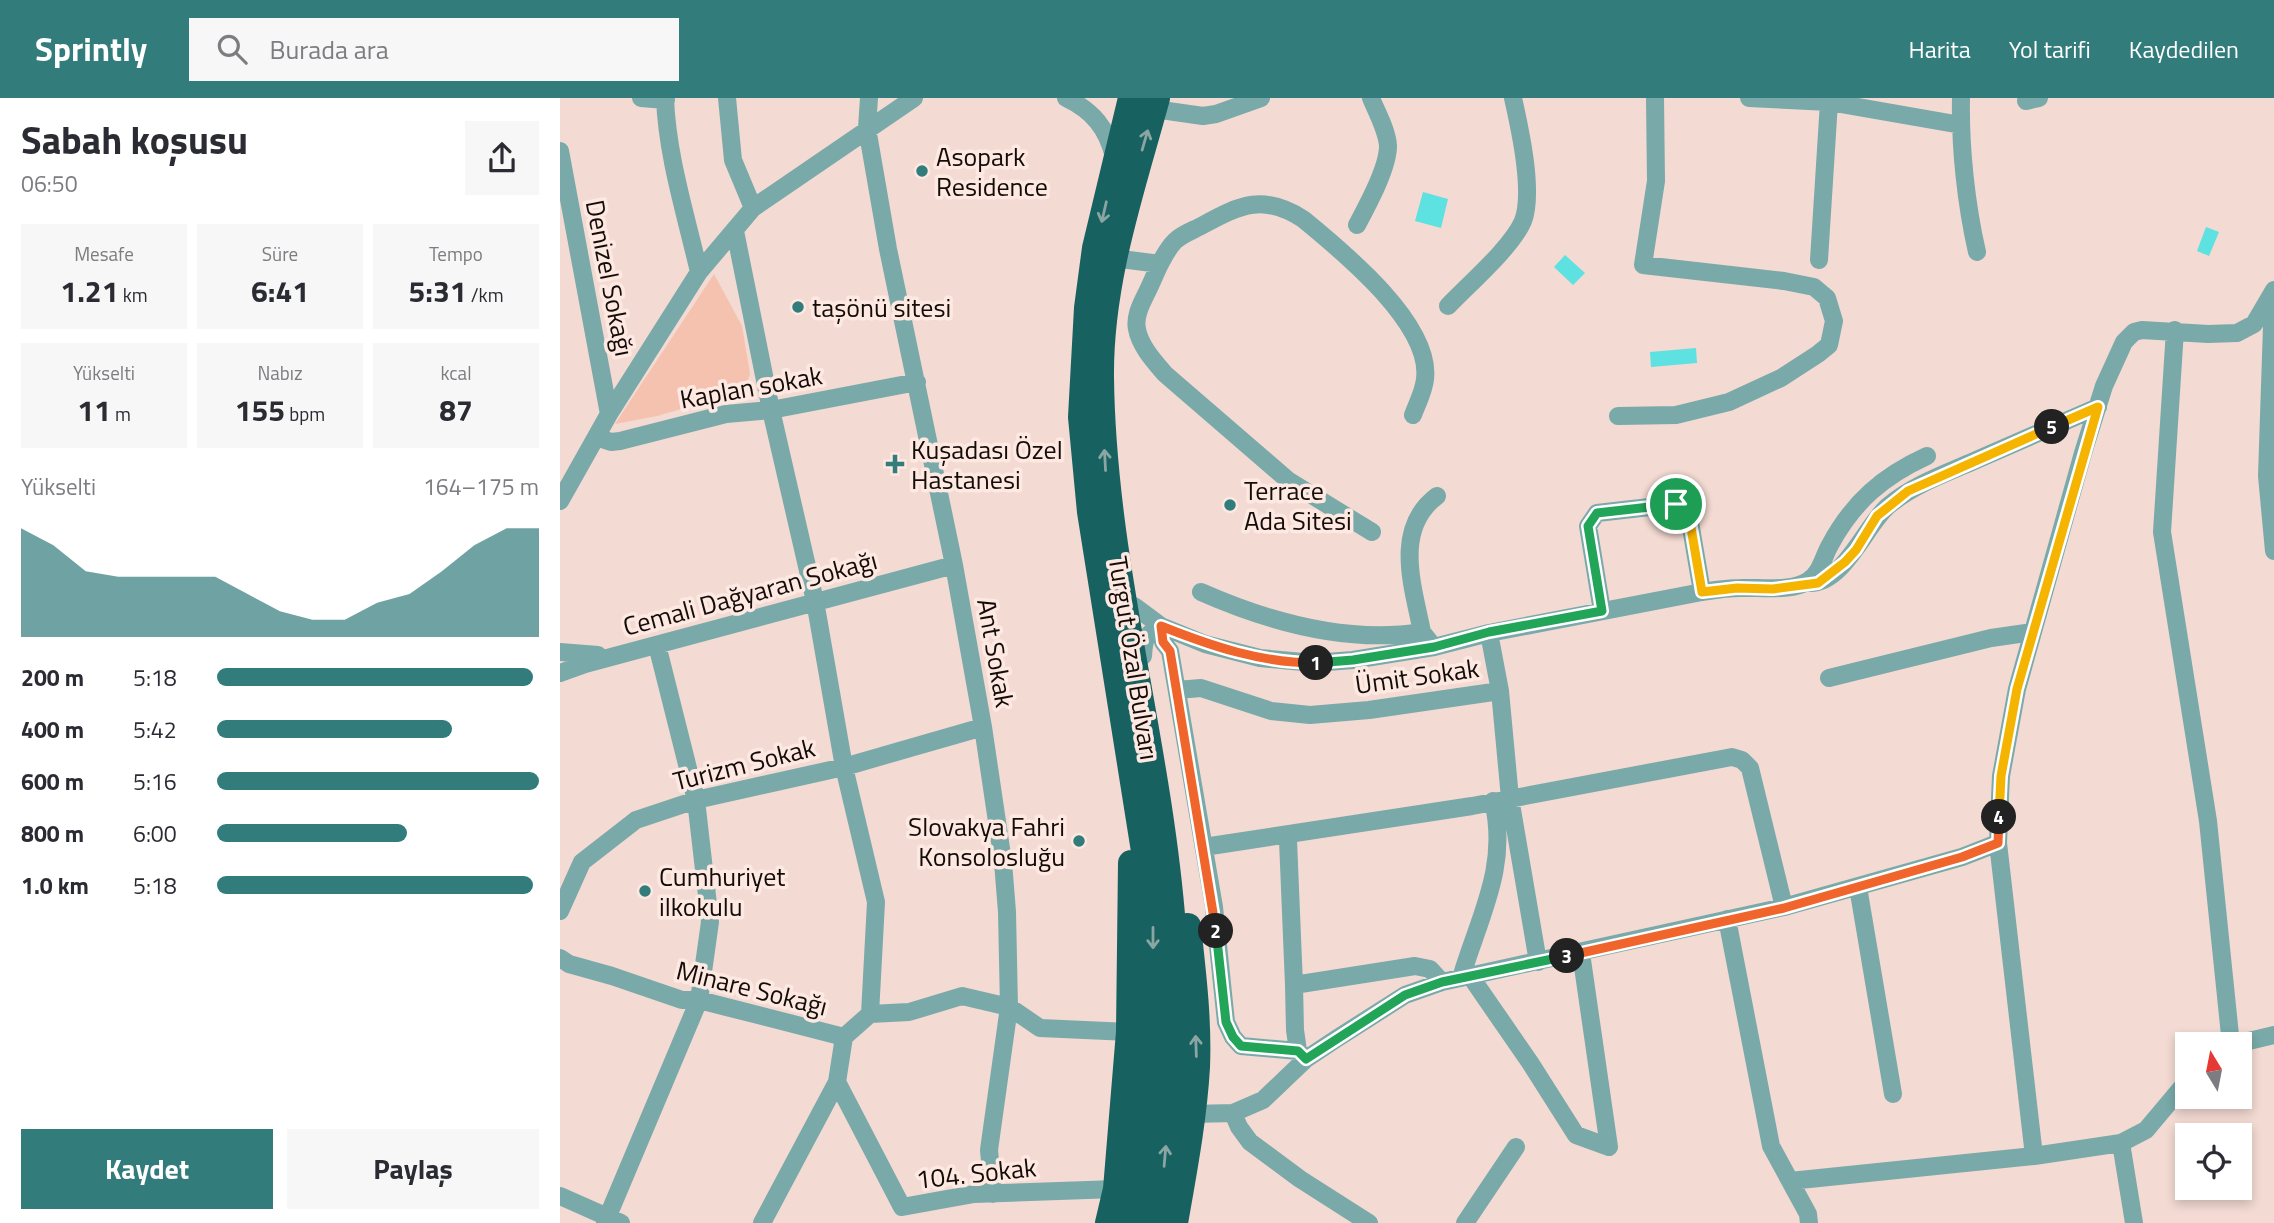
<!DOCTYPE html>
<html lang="tr">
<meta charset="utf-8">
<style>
body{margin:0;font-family:"Titillium Web",sans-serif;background:#f7f7f7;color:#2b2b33;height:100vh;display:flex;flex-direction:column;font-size:26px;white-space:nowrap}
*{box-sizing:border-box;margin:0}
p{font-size:23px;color:#7c7c81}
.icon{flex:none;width:38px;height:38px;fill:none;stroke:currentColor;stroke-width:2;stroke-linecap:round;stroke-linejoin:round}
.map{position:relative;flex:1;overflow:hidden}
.details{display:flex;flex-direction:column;background:#fff;width:560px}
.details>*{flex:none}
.needle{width:46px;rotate:350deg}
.buttons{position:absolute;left:1615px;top:934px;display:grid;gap:14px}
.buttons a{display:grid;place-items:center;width:77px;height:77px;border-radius:0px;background:#fff;box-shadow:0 4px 10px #0003;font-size:35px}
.pin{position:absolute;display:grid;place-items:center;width:60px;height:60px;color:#fff;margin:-30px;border:4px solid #fff;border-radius:50%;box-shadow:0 2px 7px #0007}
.km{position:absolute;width:35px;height:35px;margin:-18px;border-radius:50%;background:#222;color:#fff;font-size:19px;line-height:35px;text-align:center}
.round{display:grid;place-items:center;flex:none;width:74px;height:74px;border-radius:0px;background:#f7f7f7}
.overview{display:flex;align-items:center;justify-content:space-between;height:119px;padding:0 21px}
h1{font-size:38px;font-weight:700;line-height:52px}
.stats{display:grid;grid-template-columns:repeat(3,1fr);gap:10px;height:119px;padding:7px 21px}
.stats div{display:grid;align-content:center;border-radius:0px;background:#f7f7f7;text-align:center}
.stats b{font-size:30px;font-weight:700}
.stats small{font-size:19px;font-weight:400}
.stats p{font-size:19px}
.chart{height:196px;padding:14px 21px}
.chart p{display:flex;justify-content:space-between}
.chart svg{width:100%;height:126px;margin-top:7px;fill:#337c7c;opacity:.7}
.button{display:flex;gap:14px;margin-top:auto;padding:14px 21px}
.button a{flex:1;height:80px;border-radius:0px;background:#337c7c;color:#fff;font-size:28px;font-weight:700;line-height:80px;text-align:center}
.button a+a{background:#f7f7f7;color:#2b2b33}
ul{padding:0 21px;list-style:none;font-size:23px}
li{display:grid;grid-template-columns:112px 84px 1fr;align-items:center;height:52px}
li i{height:18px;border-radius:9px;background:#337c7c}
header{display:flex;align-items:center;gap:42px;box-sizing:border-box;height:98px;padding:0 35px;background:#337c7c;color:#fff}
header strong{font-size:33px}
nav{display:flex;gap:38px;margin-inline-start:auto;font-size:24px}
.search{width:490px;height:63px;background:#f7f7f7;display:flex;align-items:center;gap:18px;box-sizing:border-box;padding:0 24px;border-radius:0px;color:#7c7c81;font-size:26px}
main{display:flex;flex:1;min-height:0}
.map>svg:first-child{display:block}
</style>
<header>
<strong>Sprintly</strong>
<div class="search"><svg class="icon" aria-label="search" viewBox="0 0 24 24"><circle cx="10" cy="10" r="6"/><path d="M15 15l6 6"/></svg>Burada ara</div>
<nav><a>Harita</a><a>Yol tarifi</a><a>Kaydedilen</a></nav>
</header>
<main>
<section class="details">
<div class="overview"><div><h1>Sabah koşusu</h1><p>06:50</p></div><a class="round"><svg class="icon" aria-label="share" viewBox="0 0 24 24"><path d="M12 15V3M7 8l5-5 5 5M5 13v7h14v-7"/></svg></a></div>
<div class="stats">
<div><p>Mesafe</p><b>1.21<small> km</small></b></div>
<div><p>Süre</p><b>6:41</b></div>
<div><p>Tempo</p><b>5:31<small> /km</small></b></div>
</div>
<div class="stats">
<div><p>Yükselti</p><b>11<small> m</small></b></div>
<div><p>Nabız</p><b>155<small> bpm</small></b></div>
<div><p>kcal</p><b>87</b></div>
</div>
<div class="chart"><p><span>Yükselti</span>164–175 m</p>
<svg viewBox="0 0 160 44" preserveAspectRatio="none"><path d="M0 44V6L10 12L20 21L30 23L40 23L50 23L60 23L70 29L80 35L90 38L100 38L110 32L120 29L130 21L140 12L150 6L160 6V44z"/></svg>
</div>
<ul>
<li><b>200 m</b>5:18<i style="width:98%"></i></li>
<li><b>400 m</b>5:42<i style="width:73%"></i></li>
<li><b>600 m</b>5:16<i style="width:100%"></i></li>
<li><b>800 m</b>6:00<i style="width:59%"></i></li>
<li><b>1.0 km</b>5:18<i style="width:98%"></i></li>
</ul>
<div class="button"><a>Kaydet</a><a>Paylaş</a></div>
</section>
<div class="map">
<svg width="1714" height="1125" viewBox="0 0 1714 1125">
<rect width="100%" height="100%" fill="#f3dad2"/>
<path fill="#f5c2af" d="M 154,176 L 182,228 L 190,276 L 184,293 L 97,318 L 55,326 Z"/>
<path fill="#5de1e1" d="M 863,94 L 888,101 L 881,130 L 855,123 Z
M 1646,129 L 1659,134 L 1649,158 L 1637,153 Z
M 1005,157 L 1025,175 L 1013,187 L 994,169 Z
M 1136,250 L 1137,265 L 1091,269 L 1090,254 Z"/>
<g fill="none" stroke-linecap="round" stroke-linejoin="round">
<path stroke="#79a9a9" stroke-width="18" d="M 81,0 L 106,2
M 105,0 C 107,58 126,117 139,174
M 167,0 L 173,62 L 193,110
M 309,0 L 307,30 L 328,151 L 394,467 L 423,629 L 443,764 L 447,814 L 449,909 L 429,1052 L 433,1096
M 506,0 C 533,13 547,30 554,59
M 1189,0 L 1269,4 L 1401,27
M 1401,0 C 1400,49 1406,106 1417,154
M 1466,3 L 1479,0
M 594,11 L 643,18 L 656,16 L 701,0
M 0,53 L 49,316
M 797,127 C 807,108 828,70 828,48 C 827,32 817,15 811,0
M 175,133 L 211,312 L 255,503 L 284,669 L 316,804 L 310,916
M 553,160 L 600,166
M 1259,162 L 1269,4
M 1713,198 L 1707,378 L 1714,453
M 888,208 C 909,186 952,149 963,123 C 974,94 960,31 953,0
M 1615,232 L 1602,434 L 1648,723 L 1671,947
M 1058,318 L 1116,317 L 1169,304 L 1221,280 L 1258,256 L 1269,247 L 1274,223 L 1267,200 L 1254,189 L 1224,183 L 1083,167 L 1096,83 L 1095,0
M 36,339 L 51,344 L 60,343 L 166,316 L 211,312 L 357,284
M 0,403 L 49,316 L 139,174 L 193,110 L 354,0
M 812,434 L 729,383 L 605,276 C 594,263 580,248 577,231 C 574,217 583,203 589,190 C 596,175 603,155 615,143 C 622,136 634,132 643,127 C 681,106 704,96 743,121 C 782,153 872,226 865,281 C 864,293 857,306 853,317
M 1250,485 C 1284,485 1306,427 1328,408 C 1353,387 1384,376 1414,363 C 1455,345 1496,327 1538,309
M 641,494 C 709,524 787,546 862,534 L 874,549
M 574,508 L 601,528 L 645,546 L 700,560 L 754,565 L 793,562 L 874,549 L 929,535 L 1142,494 C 1155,492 1167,490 1180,490 C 1199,489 1232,494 1248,483 C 1261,475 1263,459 1270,447 C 1293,404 1323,378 1367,358
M 1042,513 L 1028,428 L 1037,415 L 1116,406 L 1129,418 L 1142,494
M 601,528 L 603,544 L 610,553 L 654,809 L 666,924 L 673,939 L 681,948 L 738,953
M 862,534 C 853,488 833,431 877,398
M 929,535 L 940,593 L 950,700 L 978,864
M 0,554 L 38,557
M 583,558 C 584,541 585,536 601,528
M 0,575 L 25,566 L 394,467
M 1269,580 L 1431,540 L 1473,534
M 617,592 L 641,590 L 711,613 L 750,617 L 809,612 L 940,593
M 728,742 L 734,887
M 644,749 L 912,708 L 1172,659 L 1182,662 L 1190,670 L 1224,809
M 1298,789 L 1333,996
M 0,813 L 22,764 L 76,722 L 136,702 L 284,669 L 423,629
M 1167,821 L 1211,1048 L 1248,1116 L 1249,1125
M 0,860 L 9,866 L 52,878 L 122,902 L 139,902 L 284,939 L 310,916 L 349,914 L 402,898 L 449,909 L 480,930 L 569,934
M 911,879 L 971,966 L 1016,1037 L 1049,1049 L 1021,855
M 901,880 C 919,819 949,769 933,703
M 284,939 L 277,984 L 342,1109 L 414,1096 L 556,1091
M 1672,947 L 1714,937
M 746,961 L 738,953 L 735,932 L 734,887 L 855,868 L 870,871 L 882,884
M 1628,982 L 1586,1032 L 1561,1045 L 1474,1058 L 1438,745 L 1441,678 L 1457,591 L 1523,355 L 1544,288 L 1564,244 L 1574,234 L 1582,232 L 1648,236 L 1677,235 L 1694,226 L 1714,192
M 673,1015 L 679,1029 L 690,1044 L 740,1081 L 809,1125
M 633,1016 L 673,1015 L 703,1002 L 746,961 L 776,941 L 845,897 L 882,884 L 1224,809 L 1402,759 L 1438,745
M 1561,1045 L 1574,1125
M 1230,1083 L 1474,1058
M 0,1098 L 61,1125
M 45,1125 L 139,902 L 150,824 L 136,702 L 97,547
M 202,1125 L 277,984
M 905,1125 L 956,1049"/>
<path stroke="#186161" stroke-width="26" d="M 548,1125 L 556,1091 L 569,934 L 571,765
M 570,1125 C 579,1060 590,994 593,928 C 596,876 593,824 587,772 L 530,414 L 521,319 L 527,210 L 535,150 L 571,0
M 595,1125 C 608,1053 612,981 613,909 C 613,882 615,855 613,829 C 599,644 543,465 541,279 C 540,183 572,92 597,0
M 615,1125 C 624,1073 634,1021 637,969 C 639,922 633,874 628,828"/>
</g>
<defs><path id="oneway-shaft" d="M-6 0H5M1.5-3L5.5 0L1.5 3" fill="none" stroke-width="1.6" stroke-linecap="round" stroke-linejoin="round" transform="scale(1.75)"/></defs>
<g stroke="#8aa5a2">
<use href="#oneway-shaft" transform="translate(585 42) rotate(-74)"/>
<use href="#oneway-shaft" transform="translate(544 114) rotate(103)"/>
<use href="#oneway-shaft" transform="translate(545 362) rotate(-93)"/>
<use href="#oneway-shaft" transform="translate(593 840) rotate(90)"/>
<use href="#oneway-shaft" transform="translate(636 948) rotate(-92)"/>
<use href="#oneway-shaft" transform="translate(605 1058) rotate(-85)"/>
</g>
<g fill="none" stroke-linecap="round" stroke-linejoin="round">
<defs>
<path id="split-1" d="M 756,565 L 793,562 L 874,549 L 929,534 L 1042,513 L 1028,428 L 1037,415 L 1116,406"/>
<path id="split-2" d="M 656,833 L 610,553 L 603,544 L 601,528 C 651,548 701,565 756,565"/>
<path id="split-3" d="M 656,833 L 666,924 L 673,939 L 681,948 L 738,953 L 746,961 L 845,897 L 882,884 L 1007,858"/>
<path id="split-4" d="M 1007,858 L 1224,810 L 1402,759 L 1438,745 L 1439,719"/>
<path id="split-5" d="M 1439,719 L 1441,678 L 1457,591 L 1538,309 L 1492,329"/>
<path id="split-6" d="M 1116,406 L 1129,418 L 1142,494 L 1177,490 L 1213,491 L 1258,485 L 1285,464 L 1296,452 L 1317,418 L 1348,393 L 1492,329"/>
</defs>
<use href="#split-1" stroke="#fff" stroke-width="14"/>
<use href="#split-2" stroke="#fff" stroke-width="14"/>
<use href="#split-3" stroke="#fff" stroke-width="14"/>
<use href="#split-4" stroke="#fff" stroke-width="14"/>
<use href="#split-5" stroke="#fff" stroke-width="14"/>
<use href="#split-6" stroke="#fff" stroke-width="14"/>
<use href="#split-1" stroke="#22a559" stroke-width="9"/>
<use href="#split-2" stroke="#f0652b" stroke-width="9"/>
<use href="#split-3" stroke="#22a559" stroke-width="9"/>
<use href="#split-4" stroke="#f0652b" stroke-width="9"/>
<use href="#split-5" stroke="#f5b400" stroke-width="9"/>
<use href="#split-6" stroke="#f5b400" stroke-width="9"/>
</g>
<g fill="#337c7c" stroke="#fde9e2" stroke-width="2.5">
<circle cx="362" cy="73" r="7"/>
<circle cx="238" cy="209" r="7"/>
<path d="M331.5 355.5h7v7h7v7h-7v7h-7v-7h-7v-7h7z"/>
<circle cx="670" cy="407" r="7"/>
<circle cx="519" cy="743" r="7"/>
<circle cx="85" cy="793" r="7"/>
</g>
<g text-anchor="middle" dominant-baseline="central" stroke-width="7" stroke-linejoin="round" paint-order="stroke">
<g font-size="26" fill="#140c09" stroke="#fde9e2" text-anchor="start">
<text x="376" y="58">Asopark<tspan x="376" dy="30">Residence</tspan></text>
<text x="252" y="209">taşönü sitesi</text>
<text x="351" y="351">Kuşadası Özel<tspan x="351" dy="30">Hastanesi</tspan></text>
<text x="684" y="392">Terrace<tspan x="684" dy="30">Ada Sitesi</tspan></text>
<text x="505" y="728" text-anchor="end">Slovakya Fahri<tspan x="505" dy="30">Konsolosluğu</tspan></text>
<text x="99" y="778">Cumhuriyet<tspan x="99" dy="30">ilkokulu</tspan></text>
</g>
<g font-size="26" fill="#140c09" stroke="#fde9e2">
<text transform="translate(50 180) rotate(79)">Denizel Sokağı</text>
<text transform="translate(191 289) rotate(-10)">Kaplan sokak</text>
<text transform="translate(190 495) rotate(-15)">Cemali Dağyaran Sokağı</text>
<text transform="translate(436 555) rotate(80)">Ant Sokak</text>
<text transform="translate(574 560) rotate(81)">Turgut Özal Bulvarı</text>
<text transform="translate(857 578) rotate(-8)">Ümit Sokak</text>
<text transform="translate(184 666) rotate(-14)">Turizm Sokak</text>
<text transform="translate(192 890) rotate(14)">Minare Sokağı</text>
<text transform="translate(416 1075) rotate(-6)">104. Sokak</text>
</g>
</g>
</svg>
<div class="buttons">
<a><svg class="needle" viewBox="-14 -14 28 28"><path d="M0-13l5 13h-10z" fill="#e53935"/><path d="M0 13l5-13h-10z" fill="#7c7c81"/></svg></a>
<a><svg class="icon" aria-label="locate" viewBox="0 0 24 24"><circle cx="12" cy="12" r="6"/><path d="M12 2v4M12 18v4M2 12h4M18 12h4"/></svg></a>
</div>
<div class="pin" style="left:1116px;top:406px;background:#1e9e55"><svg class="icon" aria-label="arrive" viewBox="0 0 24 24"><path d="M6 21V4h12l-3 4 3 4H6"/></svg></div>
<b class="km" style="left:756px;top:565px">1</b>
<b class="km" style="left:656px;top:833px">2</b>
<b class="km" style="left:1007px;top:858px">3</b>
<b class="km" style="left:1439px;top:719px">4</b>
<b class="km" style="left:1492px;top:329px">5</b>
</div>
</main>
